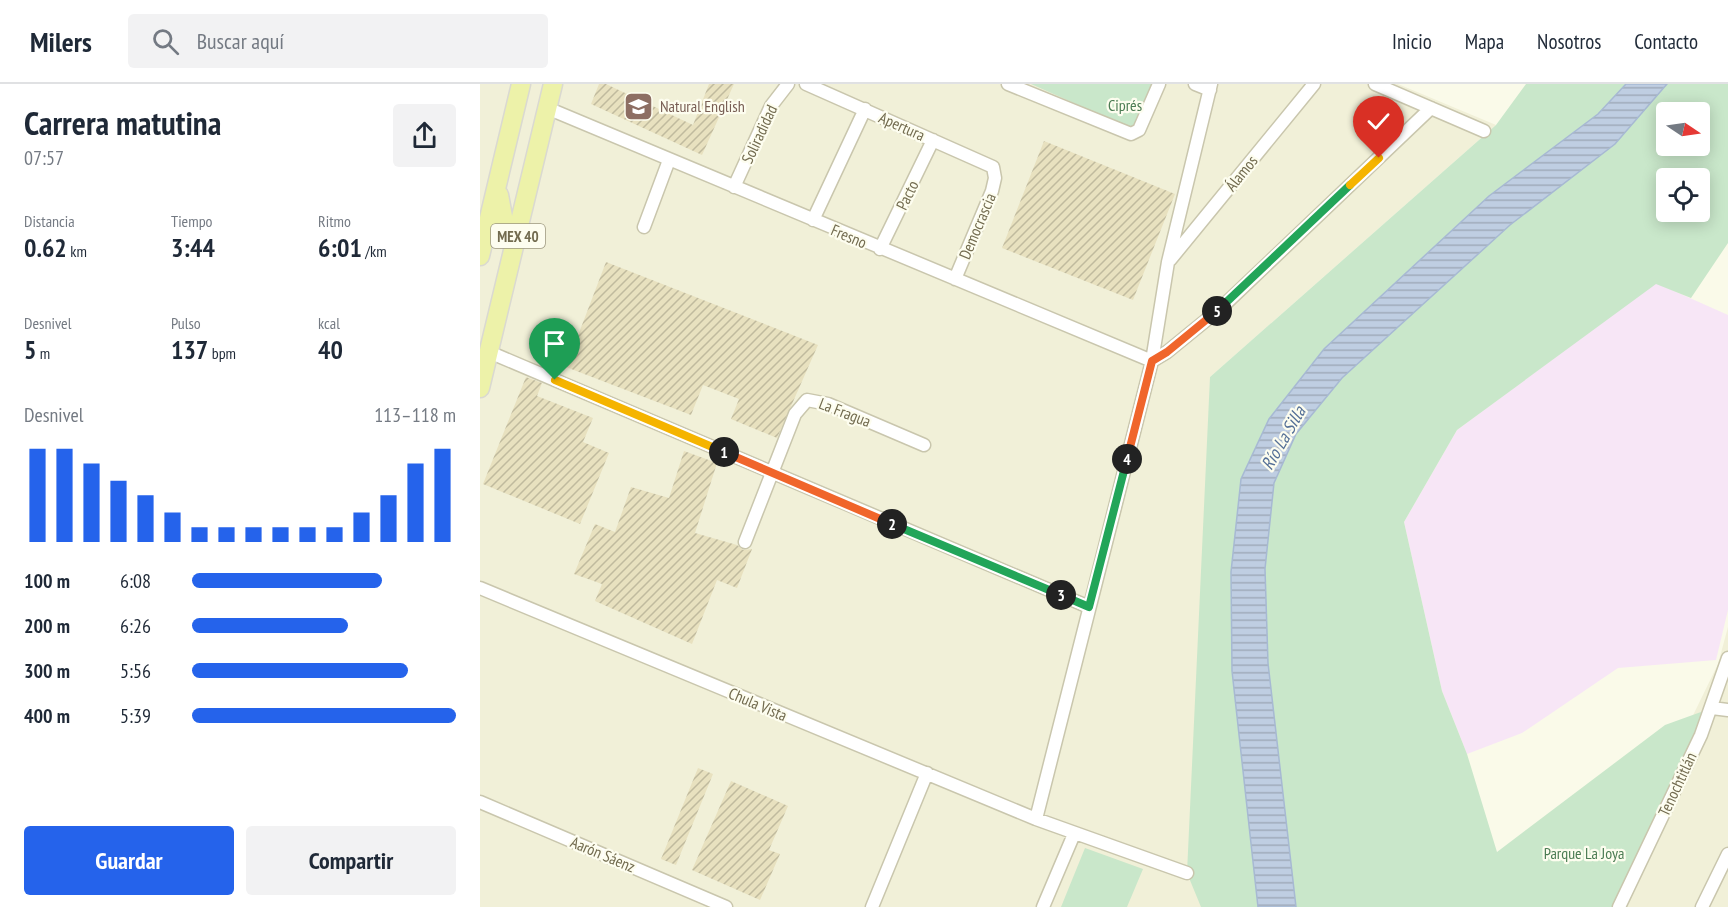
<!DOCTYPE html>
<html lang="es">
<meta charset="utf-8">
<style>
body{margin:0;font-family:"PT Sans Narrow",sans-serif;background:#f2f2f3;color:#1f2937;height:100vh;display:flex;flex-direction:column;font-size:22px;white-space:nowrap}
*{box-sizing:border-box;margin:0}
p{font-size:20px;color:#747a83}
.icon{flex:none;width:33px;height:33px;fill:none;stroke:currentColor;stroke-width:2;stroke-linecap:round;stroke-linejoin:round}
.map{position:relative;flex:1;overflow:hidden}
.panel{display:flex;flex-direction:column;background:#fff;width:480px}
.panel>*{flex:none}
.needle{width:39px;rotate:103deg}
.fabs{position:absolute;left:1176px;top:18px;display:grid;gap:12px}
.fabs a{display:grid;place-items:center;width:54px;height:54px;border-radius:6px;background:#fff;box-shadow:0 3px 15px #0003;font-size:30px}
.pin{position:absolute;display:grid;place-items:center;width:51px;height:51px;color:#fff;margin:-62px -26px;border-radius:50% 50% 50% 0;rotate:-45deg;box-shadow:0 0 6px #0007}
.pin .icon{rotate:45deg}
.km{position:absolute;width:30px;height:30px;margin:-15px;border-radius:50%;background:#222;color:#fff;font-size:16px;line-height:30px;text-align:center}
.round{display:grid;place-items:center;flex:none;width:63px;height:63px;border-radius:6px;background:#f2f2f3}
.headline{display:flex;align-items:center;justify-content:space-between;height:102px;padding:0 24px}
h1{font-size:33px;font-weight:700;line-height:45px}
.metrics{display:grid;grid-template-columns:repeat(3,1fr);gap:9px;height:102px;padding:6px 24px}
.metrics div{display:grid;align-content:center}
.metrics b{font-size:26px;font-weight:700}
.metrics small{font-size:16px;font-weight:400}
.metrics p{font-size:16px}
.chart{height:168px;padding:12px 24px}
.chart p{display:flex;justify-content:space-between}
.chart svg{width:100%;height:108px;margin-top:6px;stroke:#2563eb;stroke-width:6}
.button{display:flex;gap:12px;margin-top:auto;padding:12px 24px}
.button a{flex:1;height:69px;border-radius:6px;background:#2563eb;color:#fff;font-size:24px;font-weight:700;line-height:69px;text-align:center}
.button a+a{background:#f2f2f3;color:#1f2937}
ul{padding:0 24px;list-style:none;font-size:20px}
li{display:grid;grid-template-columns:96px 72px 1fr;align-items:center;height:45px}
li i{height:15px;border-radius:8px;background:#2563eb}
header{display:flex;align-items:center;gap:36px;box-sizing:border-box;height:84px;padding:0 30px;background:#fff;border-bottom:2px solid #e0e1e3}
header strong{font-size:28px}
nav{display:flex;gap:33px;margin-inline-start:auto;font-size:21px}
.search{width:420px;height:54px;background:#f2f2f3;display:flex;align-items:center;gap:15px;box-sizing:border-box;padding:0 21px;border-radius:6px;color:#747a83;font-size:22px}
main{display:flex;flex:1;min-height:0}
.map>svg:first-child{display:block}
</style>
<header>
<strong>Milers</strong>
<div class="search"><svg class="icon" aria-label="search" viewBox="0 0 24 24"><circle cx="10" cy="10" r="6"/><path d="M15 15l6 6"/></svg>Buscar aquí</div>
<nav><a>Inicio</a><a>Mapa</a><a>Nosotros</a><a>Contacto</a></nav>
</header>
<main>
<section class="panel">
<div class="headline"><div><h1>Carrera matutina</h1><p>07:57</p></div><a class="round"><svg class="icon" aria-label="share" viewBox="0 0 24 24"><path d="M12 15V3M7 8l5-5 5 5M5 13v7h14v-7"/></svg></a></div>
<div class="metrics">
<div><p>Distancia</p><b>0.62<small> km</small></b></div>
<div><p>Tiempo</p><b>3:44</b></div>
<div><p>Ritmo</p><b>6:01<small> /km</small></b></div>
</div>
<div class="metrics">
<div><p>Desnivel</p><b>5<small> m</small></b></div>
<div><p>Pulso</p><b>137<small> bpm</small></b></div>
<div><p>kcal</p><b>40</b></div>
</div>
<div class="chart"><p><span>Desnivel</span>113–118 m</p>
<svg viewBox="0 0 160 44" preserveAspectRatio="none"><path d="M5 44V6M15 44V6M25 44V12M35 44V19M45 44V25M55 44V32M65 44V38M75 44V38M85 44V38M95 44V38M105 44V38M115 44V38M125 44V32M135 44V25M145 44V12M155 44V6"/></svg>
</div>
<ul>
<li><b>100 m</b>6:08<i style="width:72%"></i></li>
<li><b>200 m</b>6:26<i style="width:59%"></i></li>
<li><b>300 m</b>5:56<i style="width:82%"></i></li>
<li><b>400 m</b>5:39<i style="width:100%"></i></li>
</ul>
<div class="button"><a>Guardar</a><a>Compartir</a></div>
</section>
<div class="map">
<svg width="1248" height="823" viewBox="0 0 1248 823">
<defs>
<pattern id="water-rules" width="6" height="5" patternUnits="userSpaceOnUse" patternTransform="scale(1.5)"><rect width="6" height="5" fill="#bfcee2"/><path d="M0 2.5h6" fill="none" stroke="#a0abba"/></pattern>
<pattern id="building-hatch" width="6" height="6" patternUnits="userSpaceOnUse" patternTransform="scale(1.5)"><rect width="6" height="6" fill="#e8e1bf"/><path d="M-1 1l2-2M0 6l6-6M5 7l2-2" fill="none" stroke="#c0ba9e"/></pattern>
</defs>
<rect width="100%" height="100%" fill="#fafae9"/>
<path fill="#f1f0d8" d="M 0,0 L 918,0 L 1016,41 L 730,293 L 726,823 L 0,823 Z
M 1248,543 L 1248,823 L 1131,823 L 1182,695 L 1238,580 Z"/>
<path fill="#f7e6f6" d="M 1176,199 L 1248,231 L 1248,526 L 1236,576 L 1138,584 L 1042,649 L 987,670 L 962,607 L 924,438 L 977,346 Z"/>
<path fill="#c9e7ca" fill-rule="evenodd" d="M 551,0 L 675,0 L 657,47 Z
M 1046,0 L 1248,0 L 1248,159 L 1211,214 L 1176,200 L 977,346 L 924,438 L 962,607 L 987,670 L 1017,768 L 1185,641 L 1232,624 L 1140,823 L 721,823 L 707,789 L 730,293 L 1016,41 ZM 1186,28 L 1220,28 L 1220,62 L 1186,62 ZM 1186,94 L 1220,94 L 1220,128 L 1186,128 Z
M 605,764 L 663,785 L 647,823 L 581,823 Z"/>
<path fill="url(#water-rules)" stroke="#a7b9d3" stroke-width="1.5" d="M 1146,0 L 1187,0 L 1135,60 L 1030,141 L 862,294 L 816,350 L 794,399 L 785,485 L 788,579 L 816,823 L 778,823 L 752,587 L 751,488 L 761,395 L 789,335 L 844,265 L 1009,112 L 1118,30 Z"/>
<path fill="url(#building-hatch)" d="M 119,0 L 126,0 L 213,41 L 229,0 L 254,0 L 222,71 L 111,20 Z
M 564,57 L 695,110 L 653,216 L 522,164 Z
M 126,178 L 338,261 L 297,354 L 251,335 L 259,315 L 223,301 L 211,331 L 86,283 Z
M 46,293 L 62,299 L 57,312 L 113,334 L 103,358 L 129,369 L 100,440 L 3,400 Z
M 204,367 L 237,379 L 215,449 L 257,461 L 263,466 L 272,465 L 257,504 L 237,496 L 212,560 L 115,517 L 122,500 L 94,490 L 115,440 L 135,448 L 151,403 L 189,414 Z
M 218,684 L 233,690 L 196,781 L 181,775 Z
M 251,697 L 308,722 L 289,766 L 300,770 L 280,816 L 212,786 Z"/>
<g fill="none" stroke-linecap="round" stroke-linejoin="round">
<defs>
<path id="minor" d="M 326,0 L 513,83 L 515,94 L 512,107 L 475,195
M 528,0 L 651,50 L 659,46 L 679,0
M 715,0 L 730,6
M 895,0 L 1004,47
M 67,24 L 672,277 L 687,268 L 741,224 L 951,24
M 254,103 L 291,22 L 308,0
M 333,136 L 385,25
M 164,143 L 189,76
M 400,165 L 453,56
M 690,176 L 834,0
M 9,268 L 609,523
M 265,458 L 315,330 L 327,316 L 348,320 L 444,361
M 0,504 L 556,735 L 707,789
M 1232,624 L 1248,626
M 0,718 L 246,823
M 556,735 L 672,277 L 688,178 L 731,0
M 392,823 L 447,689
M 563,823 L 594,750
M 1139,823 L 1221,651 L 1248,574
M 1222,823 L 1248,770"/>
<path id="primary" d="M 19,111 L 24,138 L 40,146
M 0,172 L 41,0
M 0,304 L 73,0"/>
</defs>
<use href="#minor" stroke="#c9c6ad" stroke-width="15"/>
<use href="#primary" stroke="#dad9d1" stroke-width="21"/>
<use href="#minor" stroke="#fff" stroke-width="12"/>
<use href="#primary" stroke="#edf2a9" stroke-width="18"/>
</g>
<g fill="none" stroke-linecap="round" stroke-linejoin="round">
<defs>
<path id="split-1" d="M 75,296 L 244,368"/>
<path id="split-2" d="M 244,368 L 412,440"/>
<path id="split-3" d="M 412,440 L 581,511"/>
<path id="split-4" d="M 581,511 L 609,523 L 647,375"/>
<path id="split-5" d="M 647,375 L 672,277 L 687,268 L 737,227"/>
<path id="split-6" d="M 737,227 L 870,101"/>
<path id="split-7" d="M 870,101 L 899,74"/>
</defs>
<use href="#split-1" stroke="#fff" stroke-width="12"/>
<use href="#split-2" stroke="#fff" stroke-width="12"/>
<use href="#split-3" stroke="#fff" stroke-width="12"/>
<use href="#split-4" stroke="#fff" stroke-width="12"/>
<use href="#split-5" stroke="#fff" stroke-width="12"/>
<use href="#split-6" stroke="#fff" stroke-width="12"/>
<use href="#split-7" stroke="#fff" stroke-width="12"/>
<use href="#split-1" stroke="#f5b400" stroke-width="8"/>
<use href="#split-2" stroke="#f0652b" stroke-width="8"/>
<use href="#split-3" stroke="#22a559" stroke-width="8"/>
<use href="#split-4" stroke="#22a559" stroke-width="8"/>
<use href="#split-5" stroke="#f0652b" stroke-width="8"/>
<use href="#split-6" stroke="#22a559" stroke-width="8"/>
<use href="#split-7" stroke="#f5b400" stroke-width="8"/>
</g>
<defs>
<symbol id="school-square" viewBox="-11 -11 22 22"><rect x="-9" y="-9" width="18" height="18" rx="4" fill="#8d6e63" stroke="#fdfdef"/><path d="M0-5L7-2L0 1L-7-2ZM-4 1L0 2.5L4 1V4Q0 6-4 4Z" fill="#fff"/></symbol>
</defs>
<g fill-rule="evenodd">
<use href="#school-square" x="142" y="6" width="33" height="33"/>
</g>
<g text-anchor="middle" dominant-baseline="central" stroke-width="4.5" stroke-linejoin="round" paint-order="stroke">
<rect fill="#fdfdef" stroke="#9c977f" stroke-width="1.5" x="11" y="140" width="54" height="24" rx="4.5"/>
<g font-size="15" font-weight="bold" fill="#726b4f">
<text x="38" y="152">MEX 40</text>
</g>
<g font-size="16" fill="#4b7c53" stroke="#fdfdef">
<text x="645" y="21">Ciprés</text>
<text x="1104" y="769">Parque La Joya</text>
</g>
<g font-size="16" fill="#785e54" stroke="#fdfdef" text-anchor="start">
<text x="180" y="22">Natural English</text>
</g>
<g font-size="16" fill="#726b4f" stroke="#fdfdef">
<text transform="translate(422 42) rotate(24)">Apertura</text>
<text transform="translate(279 50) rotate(-65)">Soliradidad</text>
<text transform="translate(761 89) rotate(-51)">Álamos</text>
<text transform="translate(427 111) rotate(-64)">Pacto</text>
<text transform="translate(497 142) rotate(-67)">Democrascia</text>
<text transform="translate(369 152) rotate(23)">Fresno</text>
<text transform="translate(365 328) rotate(21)">La Fragua</text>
<text transform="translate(278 620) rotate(23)">Chula Vista</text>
<text transform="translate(1197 700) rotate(-65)">Tenochtitlán</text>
<text transform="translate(123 770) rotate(23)">Aarón Sáenz</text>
</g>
<g font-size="18" font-style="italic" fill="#557097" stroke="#fdfdef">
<text transform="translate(803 354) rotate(-60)">Río La Silla</text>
</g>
</g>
</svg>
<div class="fabs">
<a><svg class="needle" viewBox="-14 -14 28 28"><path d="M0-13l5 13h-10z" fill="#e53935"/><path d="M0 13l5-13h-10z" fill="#747a83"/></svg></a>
<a><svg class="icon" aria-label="locate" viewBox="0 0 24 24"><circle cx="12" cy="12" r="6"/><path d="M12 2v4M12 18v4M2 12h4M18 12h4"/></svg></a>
</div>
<div class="pin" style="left:75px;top:296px;background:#1e9e55"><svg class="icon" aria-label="arrive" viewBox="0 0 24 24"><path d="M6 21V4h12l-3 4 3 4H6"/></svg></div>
<div class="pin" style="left:899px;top:74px;background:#d93025"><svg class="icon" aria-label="check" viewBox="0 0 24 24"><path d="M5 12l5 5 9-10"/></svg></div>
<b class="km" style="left:244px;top:368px">1</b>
<b class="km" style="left:412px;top:440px">2</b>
<b class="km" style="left:581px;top:511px">3</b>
<b class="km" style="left:647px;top:375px">4</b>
<b class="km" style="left:737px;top:227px">5</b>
</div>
</main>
